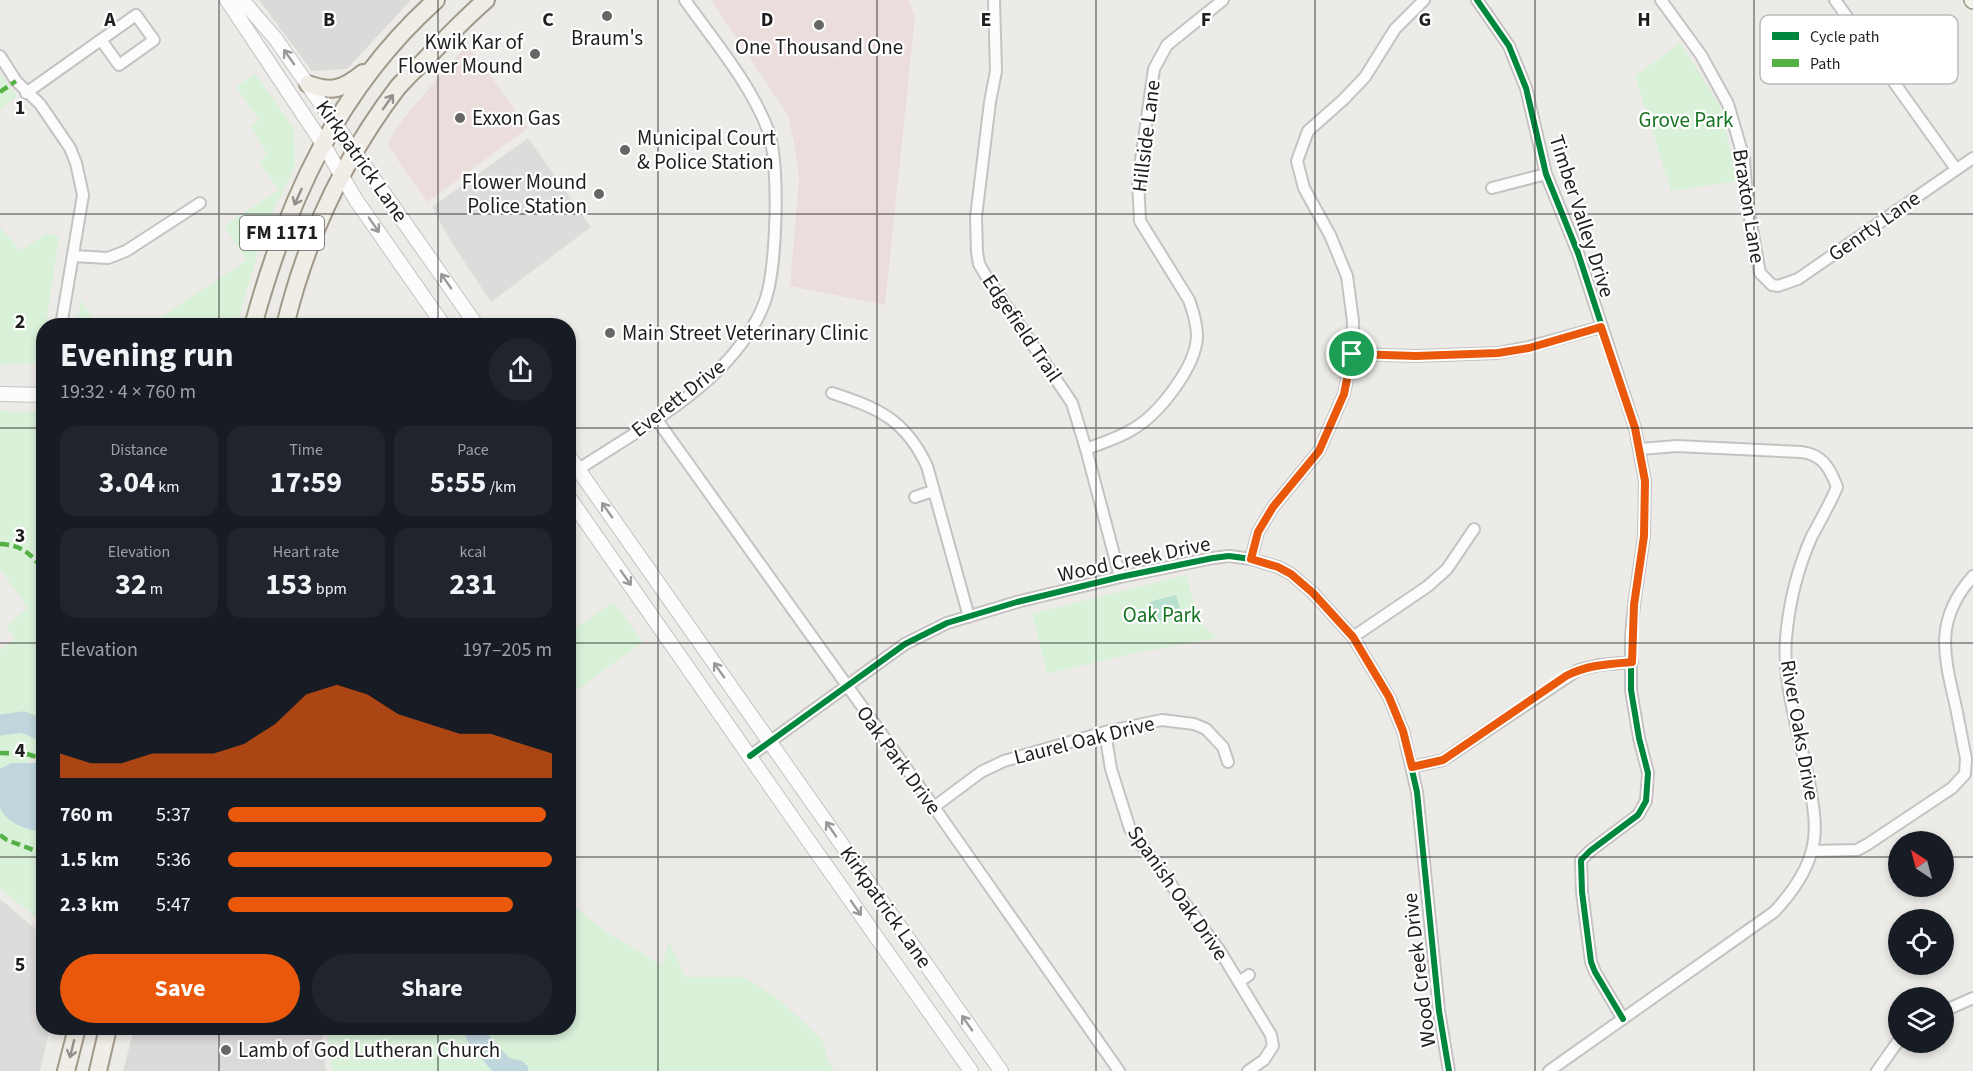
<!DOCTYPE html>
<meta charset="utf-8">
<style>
body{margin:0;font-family:"Source Sans 3",sans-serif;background:#20242c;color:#f1f3f6;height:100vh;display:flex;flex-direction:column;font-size:22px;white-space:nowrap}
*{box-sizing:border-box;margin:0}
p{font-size:20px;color:#9ea1a6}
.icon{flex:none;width:33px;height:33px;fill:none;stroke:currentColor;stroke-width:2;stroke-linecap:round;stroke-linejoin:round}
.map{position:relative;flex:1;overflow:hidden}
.sheet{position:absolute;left:36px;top:318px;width:540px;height:717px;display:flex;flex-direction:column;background:#171b24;border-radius:24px;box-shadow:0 3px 9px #0003}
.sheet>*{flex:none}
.needle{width:39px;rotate:324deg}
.controls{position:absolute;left:1888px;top:831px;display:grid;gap:12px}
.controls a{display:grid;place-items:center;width:66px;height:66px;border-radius:50%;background:#171b24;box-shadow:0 3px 9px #0003;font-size:30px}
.pin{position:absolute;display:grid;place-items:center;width:51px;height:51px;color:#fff;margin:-26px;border:3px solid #fff;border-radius:50%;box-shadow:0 2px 6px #0007}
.round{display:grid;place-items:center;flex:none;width:63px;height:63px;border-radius:32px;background:#20242c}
.summary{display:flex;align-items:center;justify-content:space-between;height:102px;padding:0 24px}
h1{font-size:33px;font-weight:700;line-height:45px}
.metrics{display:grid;grid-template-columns:repeat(3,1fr);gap:9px;height:102px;padding:6px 24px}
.metrics div{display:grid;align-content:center;border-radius:15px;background:#20242c;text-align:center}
.metrics b{font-size:30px;font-weight:700}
.metrics small{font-size:16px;font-weight:400}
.metrics p{font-size:16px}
.chart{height:168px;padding:12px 24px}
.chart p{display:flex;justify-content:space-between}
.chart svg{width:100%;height:108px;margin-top:6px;fill:#ea580c;opacity:.7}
.button{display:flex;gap:12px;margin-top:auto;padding:12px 24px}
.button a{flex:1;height:69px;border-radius:36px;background:#ea580c;color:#fff;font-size:24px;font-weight:700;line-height:69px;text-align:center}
.button a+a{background:#20242c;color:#f1f3f6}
ul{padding:0 24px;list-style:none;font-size:20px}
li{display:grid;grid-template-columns:96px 72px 1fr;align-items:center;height:45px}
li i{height:15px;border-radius:8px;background:#ea580c}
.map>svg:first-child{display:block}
</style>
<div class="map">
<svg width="1973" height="1071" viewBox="0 0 1973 1071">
<rect width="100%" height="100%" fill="#edebe8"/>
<path fill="#eadddb" d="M 711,0 L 909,0 L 915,17 L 885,305 L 790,286 L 799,179 L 795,147 L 788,115 Z
M 467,44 L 528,128 L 427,202 L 387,144 L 403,119 Z"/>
<path fill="#dbdad9" d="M 259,0 L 411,0 L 347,69 L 312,71 Z
M 139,1028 L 321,1028 L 326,1071 L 123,1071 L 134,1029 Z"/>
<path fill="#d9f0d9" d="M 1680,43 L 1720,105 L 1737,181 L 1671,191 L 1635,76 Z
M 0,73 L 17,96 L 0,109 Z
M 255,73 L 294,129 L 295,167 L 264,230 L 237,325 L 149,325 L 247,260 L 224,226 L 279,190 L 259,162 L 267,154 L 251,126 L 259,120 L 236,87 Z
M 0,227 L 21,251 L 47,233 L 59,237 L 46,325 L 44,326 L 41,359 L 29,364 L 0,365 Z
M 81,300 L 98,325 L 77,325 Z
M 0,411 L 44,412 L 43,752 L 0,779 L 0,650 L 15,639 L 6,626 L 28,608 L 0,569 Z
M 1186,575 L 1200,623 L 1218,638 L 1130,654 L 1047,674 L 1032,614 Z
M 614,602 L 643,642 L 569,696 L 569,632 Z
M 43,756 L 43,923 L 0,888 L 0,783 Z
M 569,902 L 605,931 L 662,965 L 669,941 L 685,977 L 743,977 L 780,1000 L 822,1040 L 828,1060 L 834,1071 L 332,1071 L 326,1028 L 568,1028 Z"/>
<path fill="#b8e0d0" d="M 1176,595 L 1182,616 L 1155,623 L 1149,602 Z"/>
<path fill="#dddcdb" d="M 528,138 L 591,227 L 491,302 L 450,240 L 432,207 Z
M 0,899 L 43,935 L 44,1028 L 50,1028 L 40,1071 L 0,1071 Z"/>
<path fill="#bfd6dd" d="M 11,763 L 36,763 L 43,769 L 43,832 C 28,830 6,824 0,807 C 0,799 0,778 0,769 Z"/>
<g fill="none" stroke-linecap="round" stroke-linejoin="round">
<path stroke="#bfd6dd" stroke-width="21" d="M 0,725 L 23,722 L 44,731
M 473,1028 L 479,1040 L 503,1067 L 518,1071"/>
<defs>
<path id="minor" d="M 994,0 L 996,71 L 990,102 L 976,217 L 977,252 L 979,264 L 986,276 L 1072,403 L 1086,449 L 1120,577
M 1477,0 L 1509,46 L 1526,88 L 1546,174 L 1578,253 L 1635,428 L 1645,481 L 1644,536 L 1634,605 L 1631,636 L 1631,690 L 1639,738 L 1648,773 L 1646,801 L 1638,815 L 1590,851 L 1581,860 L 1582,892 L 1591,962 L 1595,972 L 1623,1019
M 1661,0 L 1701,55 L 1728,104 L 1744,159 L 1747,202 L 1760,273 L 1772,285 L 1778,286 L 1798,279 L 1973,158
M 1835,0 L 1956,169
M 0,56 L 16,81 L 40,104 L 70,148 L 76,163 L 83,195 L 61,326
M 26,93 L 136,15 L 154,40 L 119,65 L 101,40
M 1492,188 L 1546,174
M 73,256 L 108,258 L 126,251 L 200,203
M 1352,354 L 1416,356 L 1498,353 L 1529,347 L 1601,327
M 832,393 C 878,408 905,419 927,466 L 969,617
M 657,420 L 934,807 L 1119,1071
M 1086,449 C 1102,443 1119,438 1133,429 C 1159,414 1196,367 1197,336 C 1197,325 1193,311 1189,300 L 1140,221 L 1138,181 L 1154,69 L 1167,45 L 1223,0
M 568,476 C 616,444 667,417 710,378 C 732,358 755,330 765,301 C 777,269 780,162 768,130 C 750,83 714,41 685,0
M 915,497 L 933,491
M 1251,559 L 1258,532 L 1273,507 L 1319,451 L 1344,394 L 1352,354 L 1353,321 L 1347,276 L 1330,235 L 1304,188 L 1297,161 L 1308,131 L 1343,100 L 1365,77 L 1395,29 L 1424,0
M 1353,637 L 1428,586 L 1447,569 L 1474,529
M 1105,732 L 1111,769 L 1130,829 L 1220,951 L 1271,1035 L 1273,1046 L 1264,1060 L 1248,1071
M 750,756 L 905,644 L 947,623 L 1017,602 L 1120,577 L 1213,558 L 1229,556 L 1251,559 L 1278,567 L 1291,574 L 1313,593 L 1353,637 L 1389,697 L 1403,731 L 1417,792 L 1439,1011 L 1449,1071
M 1412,767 L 1443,760 L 1578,670 L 1599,665 L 1632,662
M 934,807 L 981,772 L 1004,761 L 1105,732 L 1162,720 L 1194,724 L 1206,729 L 1223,747 L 1228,762
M 1812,851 L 1857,850 L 1868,844 L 1952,788 L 1965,774 L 1966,758 C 1962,740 1959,721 1955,703 C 1943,652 1935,619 1973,576
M 1239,982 L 1249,975
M 1944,1011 L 1973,998
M 1549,1071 L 1774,912 C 1790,895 1806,873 1812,850 C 1818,828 1813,804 1809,782 C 1800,737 1782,682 1786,638 C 1789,604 1798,567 1812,536 C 1821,519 1830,504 1837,487 C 1830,468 1822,454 1801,452 L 1677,446 L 1640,449
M 1877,1071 L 1899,1040"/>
<path id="tertiary" d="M 227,0 L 323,144 L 356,200 L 444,326
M 242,0 L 275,38 L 477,326
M 0,394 L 44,395
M 568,455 L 1001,1071
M 568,496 L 803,833 L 971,1071"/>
<path id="secondary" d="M 1972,0 L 1973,1"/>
<path id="primary" d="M 308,84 C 332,93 343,89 363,73
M 253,326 C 287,201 338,88 436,0
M 285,326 C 306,239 344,158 398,87 C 406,78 415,69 424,61 C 444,40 464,19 486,0
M 66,1071 L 77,1028
M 98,1071 L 108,1028"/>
</defs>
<use href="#minor" stroke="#c4c3c2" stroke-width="14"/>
<use href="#tertiary" stroke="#c4c3c2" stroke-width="16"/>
<use href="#secondary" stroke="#939582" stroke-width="18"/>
<use href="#primary" stroke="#a19987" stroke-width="20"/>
<use href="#minor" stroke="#fcfcfc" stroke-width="10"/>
<use href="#tertiary" stroke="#fcfcfc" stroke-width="14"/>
<use href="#secondary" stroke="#f2f3eb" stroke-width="15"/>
<use href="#primary" stroke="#f0ece6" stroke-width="16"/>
<path stroke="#55b145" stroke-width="4.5" stroke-dasharray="9 4.5" stroke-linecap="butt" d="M 0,92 L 16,81
M 0,544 C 23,545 30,554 44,570
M 0,753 L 27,754 L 44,759
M 0,835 L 7,840 L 44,854"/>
<defs>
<path id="cycleway" d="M 1477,0 L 1509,46 L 1526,88 L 1546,174 L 1578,253 L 1635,428 L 1645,481 L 1644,536 L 1634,605 L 1631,636 L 1631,690 L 1639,738 L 1648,773 L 1646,801 L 1638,815 L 1590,851 L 1581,860 L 1582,892 L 1591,962 L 1595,972 L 1623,1019
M 750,756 L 905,644 L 947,623 L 1017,602 L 1120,577 L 1213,558 L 1229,556 L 1251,559 L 1278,567 L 1291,574 L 1313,593 L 1353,637 L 1389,697 L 1403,731 L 1417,792 L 1439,1011 L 1449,1071"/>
</defs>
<use href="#cycleway" stroke="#fff" stroke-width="10"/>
<use href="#cycleway" stroke="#00873e" stroke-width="6"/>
</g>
<defs><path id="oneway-shaft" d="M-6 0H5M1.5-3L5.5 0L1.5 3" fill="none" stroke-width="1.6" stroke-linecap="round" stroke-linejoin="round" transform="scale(1.5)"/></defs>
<g stroke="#999">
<use href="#oneway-shaft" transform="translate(289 57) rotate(-125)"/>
<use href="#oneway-shaft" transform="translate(374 225) rotate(55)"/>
<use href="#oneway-shaft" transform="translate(446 281) rotate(-125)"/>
<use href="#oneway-shaft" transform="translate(607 510) rotate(-125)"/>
<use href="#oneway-shaft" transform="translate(626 578) rotate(55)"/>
<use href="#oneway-shaft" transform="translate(719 670) rotate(-125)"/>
<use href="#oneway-shaft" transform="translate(831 829) rotate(-125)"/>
<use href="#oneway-shaft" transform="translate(856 908) rotate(55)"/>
<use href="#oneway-shaft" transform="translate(967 1023) rotate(-125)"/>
</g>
<g stroke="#92908c">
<use href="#oneway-shaft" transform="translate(388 102) rotate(-55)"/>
<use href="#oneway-shaft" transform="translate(298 197) rotate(114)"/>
<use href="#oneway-shaft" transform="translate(72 1049) rotate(104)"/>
</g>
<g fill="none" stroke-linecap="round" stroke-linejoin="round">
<defs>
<path id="route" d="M 1601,327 L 1635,428 L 1645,481 L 1644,536 L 1634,605 L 1632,662 C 1608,664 1587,665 1566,676 L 1443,760 L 1412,767 L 1403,731 L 1389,697 L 1353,637 L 1313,593 L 1291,574 L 1278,567 L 1251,559 L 1258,532 L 1273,507 L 1319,451 L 1344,394 L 1352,354 L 1416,356 L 1498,353 L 1529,348 Z"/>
</defs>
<use href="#route" stroke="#fff" stroke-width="12"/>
<use href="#route" stroke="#ea580c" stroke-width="8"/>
</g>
<path fill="none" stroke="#1f1f1f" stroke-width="1.5" stroke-opacity="0.55" d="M 219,0 L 219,326M 438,0 L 438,326M 658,0 L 658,1071M 877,0 L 877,1071M 1096,0 L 1096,1071M 1315,0 L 1315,1071M 1535,0 L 1535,1071M 1754,0 L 1754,1071M 0,214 L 1973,214M 0,428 L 44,428M 568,428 L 1973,428M 0,643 L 44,643M 568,643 L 1973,643M 0,857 L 44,857M 568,857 L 1899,857M 1944,857 L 1973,857M 219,1028 L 219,1071M 438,1028 L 438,1071"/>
<g fill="#676665" stroke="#fff" stroke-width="2">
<circle cx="607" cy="16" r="6"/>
<circle cx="819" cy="25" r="6"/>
<circle cx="535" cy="54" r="6"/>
<circle cx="460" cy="118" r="6"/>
<circle cx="625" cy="150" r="6"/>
<circle cx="599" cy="194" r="6"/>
<circle cx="610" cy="333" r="6"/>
<circle cx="226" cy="1050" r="6"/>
</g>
<g text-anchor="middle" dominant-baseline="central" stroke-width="4.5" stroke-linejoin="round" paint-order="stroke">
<rect fill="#fff" stroke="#626262" stroke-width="1.5" x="240" y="216" width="84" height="34" rx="4.5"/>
<g font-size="20" font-weight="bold" fill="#1f1f1f">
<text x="282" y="233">FM 1171</text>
</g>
<g font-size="21" fill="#1f1f1f" stroke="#fff" text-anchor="start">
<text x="607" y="38" text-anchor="middle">Braum's</text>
<text x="523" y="42" text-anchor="end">Kwik Kar of<tspan x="523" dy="24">Flower Mound</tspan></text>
<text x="819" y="47" text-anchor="middle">One Thousand One</text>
<text x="472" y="118">Exxon Gas</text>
<text x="637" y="138">Municipal Court<tspan x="637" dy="24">&amp; Police Station</tspan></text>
<text x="587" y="182" text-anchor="end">Flower Mound<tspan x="587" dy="24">Police Station</tspan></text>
<text x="622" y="333">Main Street Veterinary Clinic</text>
<text x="238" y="1050">Lamb of God Lutheran Church</text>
</g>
<g font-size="21" fill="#167421" stroke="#fff">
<text x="1686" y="120">Grove Park</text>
<text x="1162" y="615">Oak Park</text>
</g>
<g font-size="21" fill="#1f1f1f" stroke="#fff">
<text transform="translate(1146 136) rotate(-83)">Hillside Lane</text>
<text transform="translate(362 161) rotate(55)">Kirkpatrick Lane</text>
<text transform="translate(1749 206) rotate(81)">Braxton Lane</text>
<text transform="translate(1582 216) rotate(72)">Timber Valley Drive</text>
<text transform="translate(1874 226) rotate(-35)">Genrty Lane</text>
<text transform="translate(1022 328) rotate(56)">Edgefield Trail</text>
<text transform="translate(678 398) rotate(-38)">Everett Drive</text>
<text transform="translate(1134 559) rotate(-12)">Wood Creek Drive</text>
<text transform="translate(1800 730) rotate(80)">River Oaks Drive</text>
<text transform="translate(1084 740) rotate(-14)">Laurel Oak Drive</text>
<text transform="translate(899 760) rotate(54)">Oak Park Drive</text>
<text transform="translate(1178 893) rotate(55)">Spanish Oak Drive</text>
<text transform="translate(886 907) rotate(55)">Kirkpatrick Lane</text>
<text transform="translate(1419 970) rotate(-97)">Wood Creek Drive</text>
</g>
</g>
<rect x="1760" y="15" width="198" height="69" rx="9" fill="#fff" stroke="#bcbcbc" stroke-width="1.5"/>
<rect x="1772" y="32" width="27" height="8" fill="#00873e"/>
<rect x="1772" y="59" width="27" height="8" fill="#55b145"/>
<g font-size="16" fill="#1f1f1f">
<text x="1810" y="42">Cycle path</text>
<text x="1810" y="69">Path</text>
</g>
<g font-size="20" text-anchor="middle" font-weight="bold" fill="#1f1f1f" stroke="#fff" stroke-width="4.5" stroke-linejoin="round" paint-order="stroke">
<text x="110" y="26">A</text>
<text x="329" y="26">B</text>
<text x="548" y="26">C</text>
<text x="767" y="26">D</text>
<text x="986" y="26">E</text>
<text x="1206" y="26">F</text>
<text x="1425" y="26">G</text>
<text x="1644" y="26">H</text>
<text x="20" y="114">1</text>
<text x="20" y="328">2</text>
<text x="20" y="542">3</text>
<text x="20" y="757">4</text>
<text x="20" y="971">5</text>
</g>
</svg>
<div class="controls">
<a><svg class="needle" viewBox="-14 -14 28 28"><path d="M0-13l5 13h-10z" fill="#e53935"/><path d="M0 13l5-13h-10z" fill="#9ea1a6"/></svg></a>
<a><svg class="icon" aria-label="locate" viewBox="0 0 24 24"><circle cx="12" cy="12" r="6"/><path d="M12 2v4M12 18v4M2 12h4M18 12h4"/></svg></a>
<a><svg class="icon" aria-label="layers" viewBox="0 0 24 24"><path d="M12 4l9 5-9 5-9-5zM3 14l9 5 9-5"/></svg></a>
</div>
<div class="pin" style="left:1352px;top:354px;background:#1e9e55"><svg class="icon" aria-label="arrive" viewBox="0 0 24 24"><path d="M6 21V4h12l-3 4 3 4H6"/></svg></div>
<section class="sheet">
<div class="summary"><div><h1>Evening run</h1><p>19:32 · 4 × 760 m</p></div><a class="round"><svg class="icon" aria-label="share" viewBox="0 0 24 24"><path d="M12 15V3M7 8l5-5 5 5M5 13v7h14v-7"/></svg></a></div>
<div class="metrics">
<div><p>Distance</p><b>3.04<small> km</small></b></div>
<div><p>Time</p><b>17:59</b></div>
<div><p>Pace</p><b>5:55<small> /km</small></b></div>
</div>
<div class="metrics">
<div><p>Elevation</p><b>32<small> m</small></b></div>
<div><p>Heart rate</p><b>153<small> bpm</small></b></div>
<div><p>kcal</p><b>231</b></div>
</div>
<div class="chart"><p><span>Elevation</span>197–205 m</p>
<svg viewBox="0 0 160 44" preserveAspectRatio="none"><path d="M0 44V34L10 38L20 38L30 34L40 34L50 34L60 30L70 22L80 10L90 6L100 10L110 18L120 22L130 26L140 26L150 30L160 34V44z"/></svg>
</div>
<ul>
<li><b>760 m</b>5:37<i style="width:98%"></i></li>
<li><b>1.5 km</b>5:36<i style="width:100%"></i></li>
<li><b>2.3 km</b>5:47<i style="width:88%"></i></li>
</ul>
<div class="button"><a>Save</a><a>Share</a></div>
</section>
</div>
